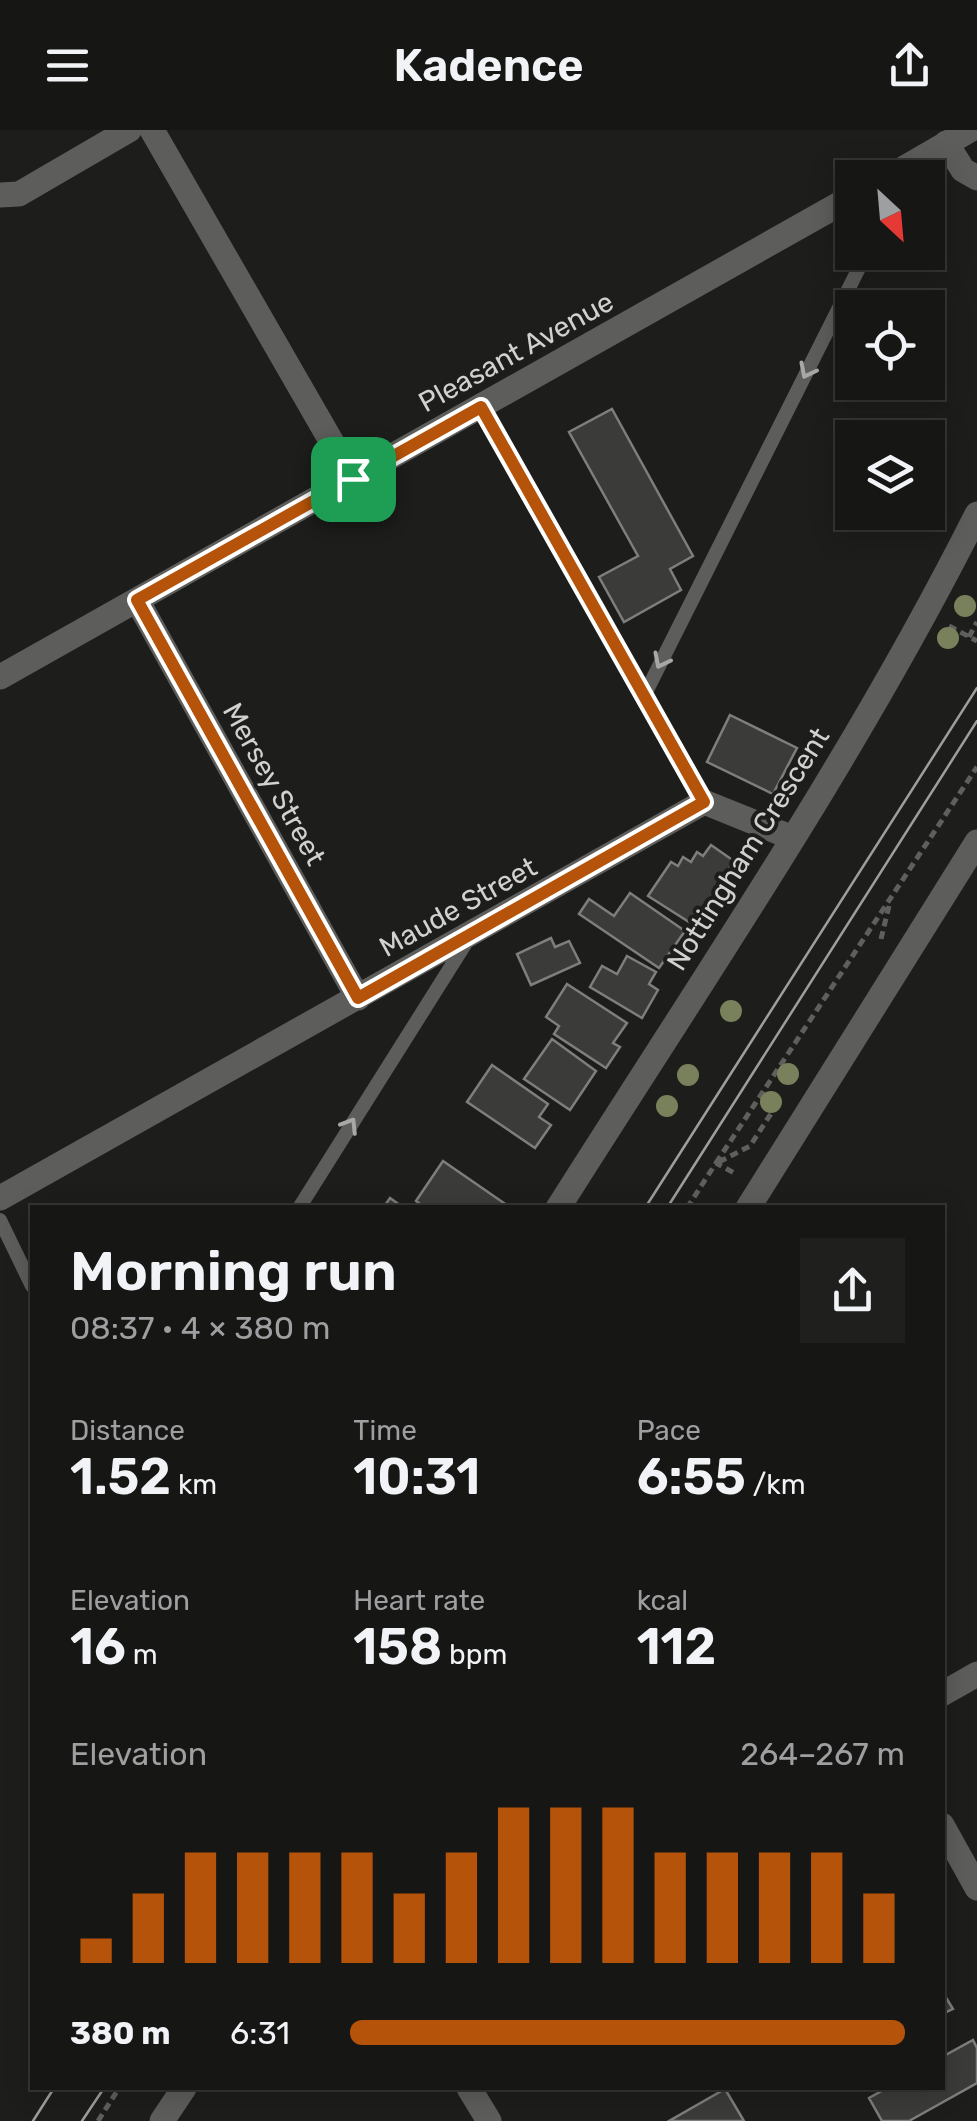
<!DOCTYPE html>
<meta charset="utf-8">
<style>
body{margin:0;font-family:Rubik,sans-serif;background:#1f1f1d;color:#f1f3f6;height:100vh;display:flex;flex-direction:column;font-size:38px;white-space:nowrap}
*{box-sizing:border-box;margin:0}
p{font-size:32px;color:#9e9fa0}
.icon{flex:none;width:55px;height:55px;fill:none;stroke:currentColor;stroke-width:2;stroke-linecap:round;stroke-linejoin:round}
.map{position:relative;flex:1;overflow:hidden}
.side{position:absolute;left:30px;top:1075px;width:915px;height:885px;display:flex;flex-direction:column;background:#161614;border-radius:0px;box-shadow:0 5px 25px #0003,0 0 0 2px #353534}
.side>*{flex:none}
.needle{width:65px;rotate:154deg}
.tools{position:absolute;left:835px;top:30px;display:grid;gap:20px}
.tools a{display:grid;place-items:center;width:110px;height:110px;border-radius:0px;background:#161614;box-shadow:0 5px 25px #0003,0 0 0 2px #353534;font-size:50px}
.pin{position:absolute;display:grid;place-items:center;width:85px;height:85px;color:#fff;margin:-42px;border-radius:20px;box-shadow:0 5px 15px #0006}
.round{display:grid;place-items:center;flex:none;width:105px;height:105px;border-radius:0px;background:#1f1f1d}
.headline{display:flex;align-items:center;justify-content:space-between;height:170px;padding:0 40px}
h1{font-size:55px;font-weight:600;line-height:75px}
.figures{display:grid;grid-template-columns:repeat(3,1fr);gap:15px;height:170px;padding:10px 40px}
.figures div{display:grid;align-content:center}
.figures b{font-size:50px;font-weight:600}
.figures small{font-size:28px;font-weight:400}
.figures p{font-size:28px}
.chart{height:280px;padding:20px 40px}
.chart p{display:flex;justify-content:space-between}
.chart svg{width:100%;height:180px;margin-top:10px;stroke:#b45309;stroke-width:6}
ul{padding:0 40px;list-style:none;font-size:32px}
li{display:grid;grid-template-columns:160px 120px 1fr;align-items:center;height:75px}
li i{height:25px;border-radius:12px;background:#b45309}
header{display:flex;justify-content:space-between;align-items:center;height:130px;padding:0 40px;background:#161614;font-size:45px;font-weight:600}
.map>svg:first-child{display:block}
</style>
<header><svg class="icon" aria-label="menu" viewBox="0 0 24 24"><path d="M4 6h16M4 12h16M4 18h16"/></svg>Kadence<svg class="icon" aria-label="share" viewBox="0 0 24 24"><path d="M12 15V3M7 8l5-5 5 5M5 13v7h14v-7"/></svg></header>
<div class="map">
<svg width="977" height="1991" viewBox="0 0 977 1991">
<rect width="100%" height="100%" fill="#1d1d1b"/>
<path fill="#3b3b39" stroke="#7e7f7c" stroke-width="2.5" d="M 612,279 L 693,426 L 670,439 L 681,460 L 624,492 L 599,447 L 638,426 L 569,302 Z
M 730,585 L 797,618 L 773,664 L 707,632 Z
M 711,715 L 734,731 L 714,762 L 725,769 L 711,791 L 696,781 L 689,792 L 648,766 L 671,732 L 678,736 L 683,727 L 691,732 L 697,722 L 703,726 Z
M 630,763 L 685,801 L 659,838 L 579,784 L 589,769 L 614,786 Z
M 551,808 L 555,817 L 569,811 L 580,833 L 531,855 L 517,824 Z
M 627,826 L 656,842 L 649,854 L 658,860 L 642,888 L 590,857 L 602,836 L 617,844 Z
M 567,854 L 627,893 L 613,913 L 620,917 L 606,938 L 554,904 L 559,896 L 546,887 Z
M 552,909 L 596,941 L 570,980 L 524,949 Z
M 492,935 L 548,974 L 539,987 L 551,995 L 535,1018 L 467,972 Z
M 443,1031 L 511,1078 L 426,1078 L 416,1071 Z
M 390,1068 L 404,1078 L 383,1078 Z
M 942,1861 L 953,1879 L 942,1884 Z
M 973,1910 L 977,1918 L 977,1953 L 909,1991 L 882,1991 L 869,1968 L 887,1958 L 942,1958 L 942,1927 Z
M 725,1959 L 744,1991 L 669,1991 Z"/>
<g fill="none" stroke-linecap="round" stroke-linejoin="round">
<path stroke="#5f5f5d" stroke-width="5" stroke-dasharray="8 5" stroke-linecap="butt" d="M 949,496 L 977,511
M 969,507 L 977,492
M 881,809 L 889,776
M 719,1032 L 750,1016 L 774,979
M 716,1033 L 977,637
M 687,1078 L 716,1033 L 736,1044
M 98,1991 L 119,1958"/>
<path stroke="#5d5e5c" stroke-width="14" d="M 481,277 L 704,672
M 644,566 L 867,122
M 299,1078 L 469,808
M 0,1090 L 32,1156"/>
<path stroke="#5d5e5c" stroke-width="25" d="M 152,0 L 353,349
M 946,13 L 963,40 L 977,48
M 887,48 L 970,0
M 0,65 L 19,64 L 129,0
M 137,470 L 358,868
M 0,547 L 852,67
M 0,1068 L 704,672 L 793,708
M 558,1078 C 702,850 856,625 977,384
M 748,1078 L 977,712
M 942,1564 L 977,1544
M 942,1695 L 977,1758
M 469,1958 L 489,1991
M 162,1991 L 184,1958"/>
<path stroke="#9e9e9d" stroke-width="2.5" d="M 645,1078 L 977,558
M 667,1078 L 977,591
M 33,1991 L 54,1958
M 82,1991 L 104,1958"/>
</g>
<g fill="#79805c">
<circle cx="965" cy="476" r="11"/>
<circle cx="948" cy="508" r="11"/>
<circle cx="731" cy="881" r="11"/>
<circle cx="788" cy="944" r="11"/>
<circle cx="688" cy="945" r="11"/>
<circle cx="771" cy="972" r="11"/>
<circle cx="667" cy="976" r="11"/>
</g>
<defs><path id="oneway-chevron" d="M-2-3.5L2.5 0L-2 3.5" fill="none" stroke-width="1.6" stroke-linecap="round" stroke-linejoin="round" transform="scale(2.5)"/></defs>
<g stroke="#a8a9a7">
<use href="#oneway-chevron" transform="translate(807 241) rotate(117)"/>
<use href="#oneway-chevron" transform="translate(661 531) rotate(117)"/>
<use href="#oneway-chevron" transform="translate(350 995) rotate(-58)"/>
</g>
<g fill="none" stroke-linecap="round" stroke-linejoin="round">
<defs>
<path id="route" d="M 481,277 L 704,672 L 358,868 L 137,470 Z"/>
</defs>
<use href="#route" stroke="#fff" stroke-width="20"/>
<use href="#route" stroke="#b45309" stroke-width="12"/>
</g>
<g text-anchor="middle" dominant-baseline="central" stroke-width="8" stroke-linejoin="round" paint-order="stroke">
<g font-size="28" fill="#d1d1d0" stroke="#1d1d1b">
<text transform="translate(516 222) rotate(-29)">Pleasant Avenue</text>
<text transform="translate(274 654) rotate(61)">Mersey Street</text>
<text transform="translate(748 719) rotate(-58)">Nottingham Crescent</text>
<text transform="translate(458 777) rotate(-29)">Maude Street</text>
</g>
</g>
</svg>
<div class="tools">
<a><svg class="needle" viewBox="-14 -14 28 28"><path d="M0-13l5 13h-10z" fill="#e53935"/><path d="M0 13l5-13h-10z" fill="#9e9fa0"/></svg></a>
<a><svg class="icon" aria-label="locate" viewBox="0 0 24 24"><circle cx="12" cy="12" r="6"/><path d="M12 2v4M12 18v4M2 12h4M18 12h4"/></svg></a>
<a><svg class="icon" aria-label="layers" viewBox="0 0 24 24"><path d="M12 4l9 5-9 5-9-5zM3 14l9 5 9-5"/></svg></a>
</div>
<div class="pin" style="left:353px;top:349px;background:#1e9e55"><svg class="icon" aria-label="arrive" viewBox="0 0 24 24"><path d="M6 21V4h12l-3 4 3 4H6"/></svg></div>
<section class="side">
<div class="headline"><div><h1>Morning run</h1><p>08:37 · 4 × 380 m</p></div><a class="round"><svg class="icon" aria-label="share" viewBox="0 0 24 24"><path d="M12 15V3M7 8l5-5 5 5M5 13v7h14v-7"/></svg></a></div>
<div class="figures">
<div><p>Distance</p><b>1.52<small> km</small></b></div>
<div><p>Time</p><b>10:31</b></div>
<div><p>Pace</p><b>6:55<small> /km</small></b></div>
</div>
<div class="figures">
<div><p>Elevation</p><b>16<small> m</small></b></div>
<div><p>Heart rate</p><b>158<small> bpm</small></b></div>
<div><p>kcal</p><b>112</b></div>
</div>
<div class="chart"><p><span>Elevation</span>264–267 m</p>
<svg viewBox="0 0 160 44" preserveAspectRatio="none"><path d="M5 44V38M15 44V27M25 44V17M35 44V17M45 44V17M55 44V17M65 44V27M75 44V17M85 44V6M95 44V6M105 44V6M115 44V17M125 44V17M135 44V17M145 44V17M155 44V27"/></svg>
</div>
<ul>
<li><b>380 m</b>6:31<i style="width:100%"></i></li>
</ul>
</section>
</div>
